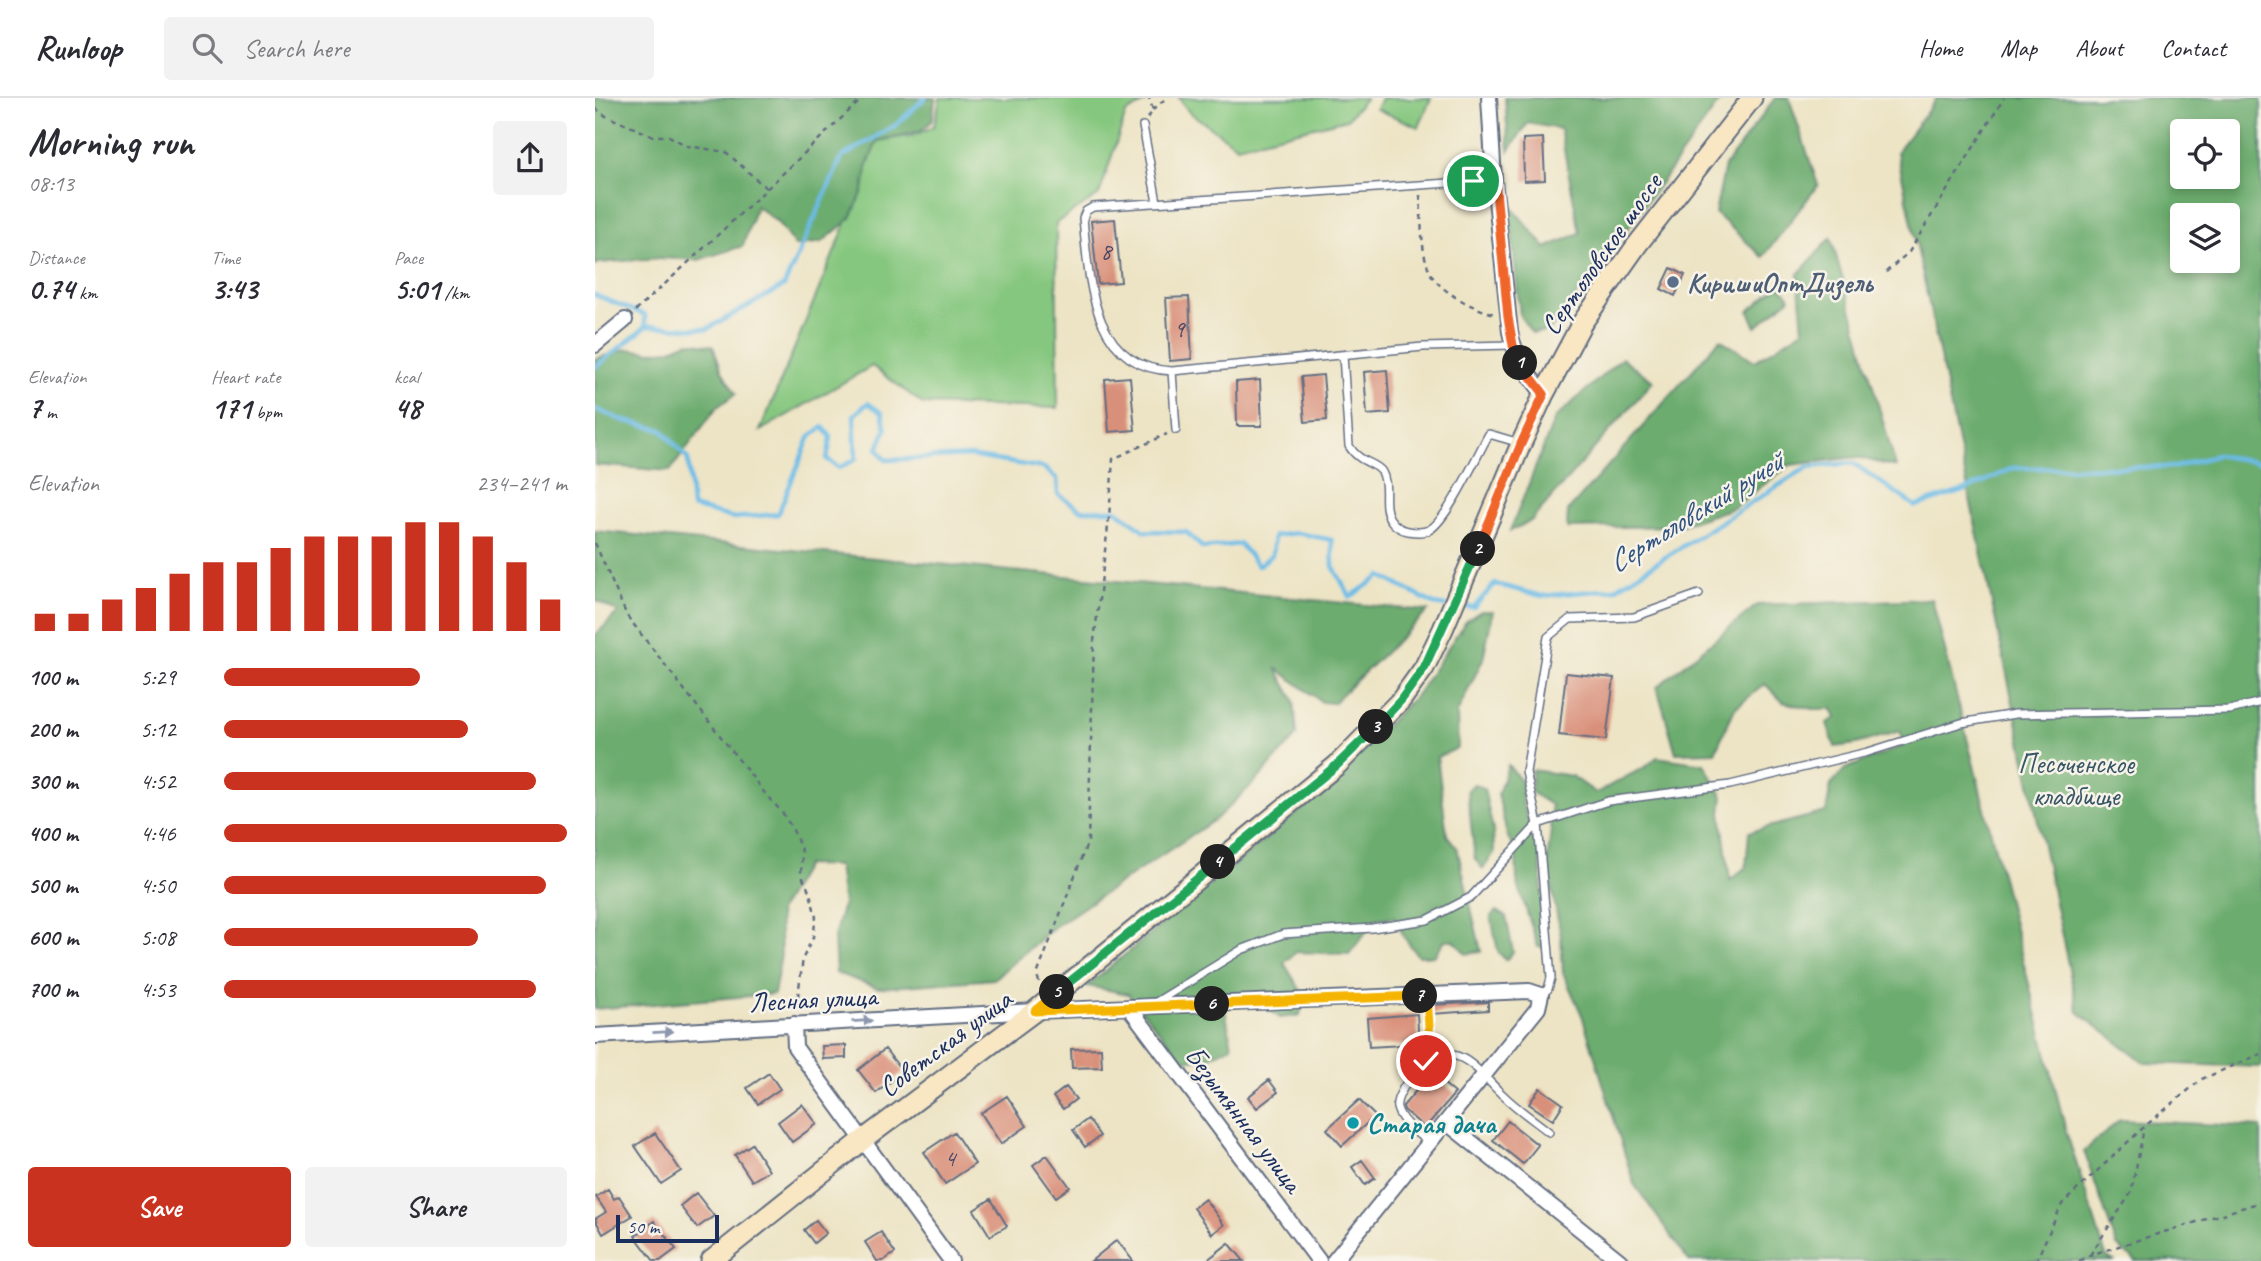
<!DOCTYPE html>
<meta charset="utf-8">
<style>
body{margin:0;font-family:Caveat,sans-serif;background:#f2f2f3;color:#2b2b33;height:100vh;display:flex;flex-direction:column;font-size:26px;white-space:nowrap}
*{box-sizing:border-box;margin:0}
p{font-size:23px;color:#7c7c81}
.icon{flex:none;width:38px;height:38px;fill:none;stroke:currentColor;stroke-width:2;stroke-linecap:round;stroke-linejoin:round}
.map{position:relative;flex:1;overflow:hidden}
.drawer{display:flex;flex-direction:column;background:#fff;width:595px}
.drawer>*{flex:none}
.buttons{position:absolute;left:1575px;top:21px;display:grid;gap:14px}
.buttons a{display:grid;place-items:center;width:70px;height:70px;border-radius:7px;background:#fff;box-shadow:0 4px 10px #0003;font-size:35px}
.scale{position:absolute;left:21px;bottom:18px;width:103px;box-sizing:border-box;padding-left:7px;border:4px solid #1b2f5e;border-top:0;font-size:19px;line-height:24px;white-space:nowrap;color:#1b2f5e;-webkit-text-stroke:5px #f7f3e8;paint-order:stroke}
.pin{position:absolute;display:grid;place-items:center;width:60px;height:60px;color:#fff;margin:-30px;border:4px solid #fff;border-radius:50%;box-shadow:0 2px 7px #0007}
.km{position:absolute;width:35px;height:35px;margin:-18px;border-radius:50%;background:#222;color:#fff;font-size:19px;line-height:35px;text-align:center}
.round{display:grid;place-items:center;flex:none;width:74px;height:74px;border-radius:7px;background:#f2f2f3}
.summary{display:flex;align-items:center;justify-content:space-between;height:119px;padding:0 28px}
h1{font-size:38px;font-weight:600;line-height:52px}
.metrics{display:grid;grid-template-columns:repeat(3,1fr);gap:10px;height:119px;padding:7px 28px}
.metrics div{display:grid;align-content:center}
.metrics b{font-size:30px;font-weight:600}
.metrics small{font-size:19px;font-weight:400}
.metrics p{font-size:19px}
.chart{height:196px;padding:14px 28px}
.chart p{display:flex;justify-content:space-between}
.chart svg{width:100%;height:126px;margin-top:7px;stroke:#c8321e;stroke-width:6}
.cta{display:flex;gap:14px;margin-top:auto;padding:14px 28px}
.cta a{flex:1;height:80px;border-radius:7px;background:#c8321e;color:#fff;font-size:28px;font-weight:600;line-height:80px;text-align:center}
.cta a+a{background:#f2f2f3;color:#2b2b33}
ul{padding:0 28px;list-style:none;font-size:23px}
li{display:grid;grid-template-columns:112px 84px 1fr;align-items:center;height:52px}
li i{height:18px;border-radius:9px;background:#c8321e}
header{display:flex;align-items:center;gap:42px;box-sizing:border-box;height:98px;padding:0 35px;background:#fff;border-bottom:2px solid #e1e1e2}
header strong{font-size:33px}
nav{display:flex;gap:38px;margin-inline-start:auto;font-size:24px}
.search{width:490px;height:63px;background:#f2f2f3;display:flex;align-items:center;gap:18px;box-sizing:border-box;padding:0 24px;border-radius:7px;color:#7c7c81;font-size:26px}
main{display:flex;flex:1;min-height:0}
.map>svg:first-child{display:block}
</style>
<header>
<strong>Runloop</strong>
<div class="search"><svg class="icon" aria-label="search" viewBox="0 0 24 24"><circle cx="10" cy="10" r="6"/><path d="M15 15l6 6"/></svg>Search here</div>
<nav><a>Home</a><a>Map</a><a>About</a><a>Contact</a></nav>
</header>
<main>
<section class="drawer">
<div class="summary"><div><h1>Morning run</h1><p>08:13</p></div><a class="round"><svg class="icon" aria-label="share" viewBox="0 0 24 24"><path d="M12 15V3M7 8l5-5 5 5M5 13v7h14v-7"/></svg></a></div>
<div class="metrics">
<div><p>Distance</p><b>0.74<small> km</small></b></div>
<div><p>Time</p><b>3:43</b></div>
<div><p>Pace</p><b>5:01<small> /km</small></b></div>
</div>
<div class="metrics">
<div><p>Elevation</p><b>7<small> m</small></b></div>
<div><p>Heart rate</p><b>171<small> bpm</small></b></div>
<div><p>kcal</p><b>48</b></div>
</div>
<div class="chart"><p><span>Elevation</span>234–241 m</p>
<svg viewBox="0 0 160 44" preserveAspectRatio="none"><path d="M5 44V38M15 44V38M25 44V33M35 44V29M45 44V24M55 44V20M65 44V20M75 44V15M85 44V11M95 44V11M105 44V11M115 44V6M125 44V6M135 44V11M145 44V20M155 44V33"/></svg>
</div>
<ul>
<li><b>100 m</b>5:29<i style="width:57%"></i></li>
<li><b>200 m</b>5:12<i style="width:71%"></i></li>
<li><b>300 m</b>4:52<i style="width:91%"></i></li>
<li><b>400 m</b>4:46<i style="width:100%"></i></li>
<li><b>500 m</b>4:50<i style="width:94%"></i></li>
<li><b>600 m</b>5:08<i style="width:74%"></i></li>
<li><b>700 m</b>4:53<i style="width:91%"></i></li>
</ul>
<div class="cta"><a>Save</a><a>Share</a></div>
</section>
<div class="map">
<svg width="1666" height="1163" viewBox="0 0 1666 1163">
<rect width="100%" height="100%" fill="#f7f3e8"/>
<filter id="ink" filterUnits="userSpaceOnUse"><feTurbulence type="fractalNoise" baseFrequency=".0143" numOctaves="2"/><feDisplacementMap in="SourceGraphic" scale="14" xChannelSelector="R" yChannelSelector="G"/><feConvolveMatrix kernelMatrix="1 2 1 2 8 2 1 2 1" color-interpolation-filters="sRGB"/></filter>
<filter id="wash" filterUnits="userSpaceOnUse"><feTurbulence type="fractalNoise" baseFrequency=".00686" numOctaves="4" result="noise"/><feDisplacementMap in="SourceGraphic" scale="28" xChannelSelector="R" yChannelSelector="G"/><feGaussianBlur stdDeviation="1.57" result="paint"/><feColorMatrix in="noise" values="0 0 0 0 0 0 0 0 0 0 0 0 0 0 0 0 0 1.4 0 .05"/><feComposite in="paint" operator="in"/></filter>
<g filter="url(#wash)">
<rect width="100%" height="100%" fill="#ede4c5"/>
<path fill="#86c77f" stroke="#507b6e" stroke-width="2" d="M 345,0 L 559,0 L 531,15 L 504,97 L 461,125 L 463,310 L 328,306 L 277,268 L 165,333 L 246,138 L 282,43 L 320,37 L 339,28 Z
M 584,0 L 771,0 L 752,21 L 642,48 L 594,14 Z
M 786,0 L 836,0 L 824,29 L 781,11 Z"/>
<path fill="#6cac6e" stroke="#446e66" stroke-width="2" fill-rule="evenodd" d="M 0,0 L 340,0 L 337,23 L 325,33 L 282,43 L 273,65 L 268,93 L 256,120 L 227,144 L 200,148 L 182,124 L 161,108 L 148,148 L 103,162 L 66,160 L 4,165 L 0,167 Z
M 910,0 L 1127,0 L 1031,133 L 954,233 L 937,235 L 925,218 L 914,106 L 951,150 L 985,135 L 965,31 L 933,25 L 914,53 Z
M 1180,0 L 1194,0 L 1223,87 L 1168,159 L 1120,115 L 1130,68 Z
M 1342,0 L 1666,0 L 1666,969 L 1550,965 L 1483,914 L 1302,54 ZM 1587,33 L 1633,33 L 1633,79 L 1587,79 ZM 1587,117 L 1633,117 L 1633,163 L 1587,163 Z
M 1236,140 L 1301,369 L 1262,359 L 1195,367 L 1138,410 L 1084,428 L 972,430 L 973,413 L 1125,241 L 1160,263 L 1208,232 L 1203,176 Z
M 1185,186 L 1195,200 L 1161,229 L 1154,213 Z
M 93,244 L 118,248 L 127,273 L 141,296 L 122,309 L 75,373 L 0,367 L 0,261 L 32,251 L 56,254 L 74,252 Z
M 1027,260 L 1058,283 L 936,423 L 915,433 L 960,320 Z
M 0,433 L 833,513 L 738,605 L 727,604 L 681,570 L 699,602 L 702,637 L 665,679 L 621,721 L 459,829 L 399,881 L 283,890 L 241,875 L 239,839 L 248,806 L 243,768 L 211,767 L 184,813 L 186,857 L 179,896 L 0,911 L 0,538 L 23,514 L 0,502 Z
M 1337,501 L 1471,1033 L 1511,1158 L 1519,1163 L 1094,1163 L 1039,1086 L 987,917 L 968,875 L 966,838 L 952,765 L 956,732 L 956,707 L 937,695 L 937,672 L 977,678 L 1001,695 L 1052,668 L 1062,659 L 1109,666 L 1128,699 L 1126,715 L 1135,782 L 1151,769 L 1154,734 L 1231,714 L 1236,687 L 1250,671 L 1310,647 L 1305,633 L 1261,646 L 1240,649 L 1232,625 L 1241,620 L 1237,611 L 1218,611 L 1188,604 L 1170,586 L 1140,610 L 1120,654 L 1081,655 L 1062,589 L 1162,507 Z
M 886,513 L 898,513 L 888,561 L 862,615 L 863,650 L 842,659 L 852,737 L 862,750 L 886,853 L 871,856 L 859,842 L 850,842 L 839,858 L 823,858 L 809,839 L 799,819 L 781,821 L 754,856 L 701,854 L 689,865 L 709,898 L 705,917 L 685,920 L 657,900 L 630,911 L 637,948 L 611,961 L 588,962 L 533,896 L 492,888 L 718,702 L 822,596 L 871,523 Z
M 913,667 L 927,684 L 927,704 L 933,723 L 944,745 L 951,849 L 943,849 L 922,783 L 921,756 L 912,737 L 903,696 Z
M 879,686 L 889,691 L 898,732 L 899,755 L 888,771 L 880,761 L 872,692 Z
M 901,813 L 911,818 L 918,854 L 911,862 L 903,854 L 896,818 Z
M 1525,1022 L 1666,1029 L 1666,1163 L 1541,1163 L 1522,1148 L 1489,1053 Z"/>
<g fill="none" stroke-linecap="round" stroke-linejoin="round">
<path stroke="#6cbce7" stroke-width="4.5" d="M 0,197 L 50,217 L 50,228 L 46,233 L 0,269
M 50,228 L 112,231 L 189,188 L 247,59 L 301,27 L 330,0
M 0,311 L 27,322 L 67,332 L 93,361 L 97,409 L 139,420 L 183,416 L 215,338 L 228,329 L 236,339 L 232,361 L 244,370 L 261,361 L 259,317 L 273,305 L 287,315 L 291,331 L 283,351 L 291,362 L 375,358 L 449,370 L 462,381 L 463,396 L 486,412 L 521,412 L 550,433 L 591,434 L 608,450 L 645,446 L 663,468 L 677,457 L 679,438 L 702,435 L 737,442 L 738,468 L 755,499 L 786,478 L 839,506 L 851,508
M 863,509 L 879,509 L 900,486 L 947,498 L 1020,491 L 1213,369 L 1258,365 L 1320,408 L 1371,392 L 1418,370 L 1581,369 L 1622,357 L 1666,365"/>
</g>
<g id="blocks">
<path fill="#d9907a" d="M 948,40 L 950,82 L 929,83 L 928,41 Z
M 520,121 L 526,184 L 503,186 L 496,123 Z
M 1076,170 L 1090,177 L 1080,198 L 1066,191 Z
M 594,199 L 597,261 L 575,263 L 571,200 Z
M 792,272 L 795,315 L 772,317 L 769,274 Z
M 728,277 L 732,322 L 710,324 L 706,279 Z
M 535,279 L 540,332 L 514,334 L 510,281 Z
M 665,282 L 667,328 L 642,328 L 641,284 Z
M 971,575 L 1019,580 L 1011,642 L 964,637 Z
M 893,904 L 893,912 L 836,916 L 835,907 Z
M 822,916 L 824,946 L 774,949 L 772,920 Z
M 251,947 L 251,960 L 228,961 L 227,948 Z
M 506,950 L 507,969 L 477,970 L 476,951 Z
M 290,951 L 308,974 L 281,995 L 263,972 Z
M 174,975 L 185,991 L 163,1006 L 152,990 Z
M 836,975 L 860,995 L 830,1030 L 809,1012 L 808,1008 Z
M 674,982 L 683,994 L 662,1010 L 653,999 Z
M 471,989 L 481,1001 L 468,1011 L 458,999 Z
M 945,990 L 968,1006 L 958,1022 L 934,1006 Z
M 412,998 L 432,1028 L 406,1046 L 386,1015 Z
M 764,1002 L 780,1018 L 747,1048 L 732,1031 Z
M 207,1006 L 222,1026 L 197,1044 L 183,1024 Z
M 493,1021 L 505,1038 L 490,1049 L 478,1032 Z
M 913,1023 L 943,1047 L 928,1066 L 898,1042 Z
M 359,1034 L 380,1066 L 350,1086 L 329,1054 Z
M 60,1035 L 86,1073 L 66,1086 L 40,1048 Z
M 157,1046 L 174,1073 L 157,1083 L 140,1057 Z
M 452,1057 L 475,1089 L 461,1099 L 438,1067 Z
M 767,1062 L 780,1080 L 770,1087 L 757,1069 Z
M 13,1091 L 19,1101 L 24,1098 L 37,1118 L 8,1136 L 0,1121 L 11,1114 L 1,1099 Z
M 101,1095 L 119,1118 L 102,1130 L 85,1108 Z
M 396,1101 L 412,1128 L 395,1138 L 379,1112 Z
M 610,1101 L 629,1127 L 617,1136 L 598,1110 Z
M 221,1122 L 231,1135 L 219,1145 L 209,1132 Z
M 59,1123 L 81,1151 L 65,1163 L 59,1163 L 40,1138 Z
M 286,1134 L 300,1155 L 288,1163 L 282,1163 L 270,1144 Z
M 522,1142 L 538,1163 L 496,1163 Z
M 634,1145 L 649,1163 L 611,1163 Z"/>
</g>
</g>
<g filter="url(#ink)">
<use href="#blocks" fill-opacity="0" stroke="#646e82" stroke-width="2"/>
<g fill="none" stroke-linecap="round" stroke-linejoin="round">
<defs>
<path id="service" d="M 548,28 L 562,104
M 899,82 L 498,109 L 491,113 L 488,120 C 494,181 496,270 577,273 L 828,249 L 918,247
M 748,257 L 754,348 C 765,366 781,364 787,374 C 795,388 786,407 795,421 C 799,427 806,432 813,433 C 819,434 828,435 834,432 C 852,423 882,357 894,336 L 925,345
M 577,273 L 581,332
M 946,897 L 953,891 L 956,880 L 943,726 L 931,674 L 953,539 L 975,521 L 1039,519 L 1104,496
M 558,906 L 646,852 L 688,836 L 777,830 L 832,822 L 876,799 L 943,726 L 1013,703 L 1135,687 L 1273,654 L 1366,625 L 1420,616 L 1635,612 L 1666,604
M 834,1045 C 823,1035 806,1025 802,1010 C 799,997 825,965 837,959 C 844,956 851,955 858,957 C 878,961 893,984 908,997 C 922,1011 939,1022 954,1034"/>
<path id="minor" d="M 894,0 L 899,82 L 915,234 C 920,259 933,277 949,296
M 0,247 L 30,222
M 534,909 L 724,1163
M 199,926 L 200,949 L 356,1163
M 0,938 L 440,913 L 934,893 L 946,897 L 943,910 L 739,1163
M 851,1024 L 1025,1163"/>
<path id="secondary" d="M 116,1163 L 268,1042 L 440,913 L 742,667 L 806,602 L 829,570 L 848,531 L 926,346 L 949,296 L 987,225 L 1042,147 L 1157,0"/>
</defs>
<use href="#service" stroke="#646e82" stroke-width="10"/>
<use href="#minor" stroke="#646e82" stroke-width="18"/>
<use href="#secondary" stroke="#646e82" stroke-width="23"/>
<path stroke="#646e82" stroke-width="2.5" stroke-dasharray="5 5" stroke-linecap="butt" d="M 0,10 L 11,18 L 58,38 L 74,38 L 92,48 L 131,54 L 171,90
M 558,12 L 571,0
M 553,20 L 558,12 L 554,0
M 825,97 C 827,121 825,150 834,172 C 842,193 879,211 900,216
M 1291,174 L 1314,154 L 1409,0
M 40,213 C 118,143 192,71 268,0
M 0,445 L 32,518 L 172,698 L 187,714 L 198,732 L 207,754 L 206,776 L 215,795 L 221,819 L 218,839 L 208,860 L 201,913
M 444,884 L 442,877 L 493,743 L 499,543 L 514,420 L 518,361 L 572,336
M 833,911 L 835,950
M 1495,1157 L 1536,1095 L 1549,1030
M 1441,1163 L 1467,1106 L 1549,1029 L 1607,981 L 1666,956
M 1484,1163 L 1495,1157 L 1666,1104"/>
<use href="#service" stroke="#fff" stroke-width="7"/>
<use href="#minor" stroke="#fff" stroke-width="14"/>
<use href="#secondary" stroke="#f9e7c3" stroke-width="19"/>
</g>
<defs><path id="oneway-solid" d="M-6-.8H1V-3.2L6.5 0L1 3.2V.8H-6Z" transform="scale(1.75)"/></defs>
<g fill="#8d97ae">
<use href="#oneway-solid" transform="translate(267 923) rotate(-3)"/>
<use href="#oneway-solid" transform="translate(68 934) rotate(-3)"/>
</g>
</g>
<g fill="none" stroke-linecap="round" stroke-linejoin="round" filter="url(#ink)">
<defs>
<path id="split-1" d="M 878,83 L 900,82 L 913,219 L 918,247 L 925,265"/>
<path id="split-2" d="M 883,451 L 926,346 L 949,296 L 925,265"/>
<path id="split-3" d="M 781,629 L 806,602 L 829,570 L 883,451"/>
<path id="split-4" d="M 623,764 L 742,667 L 781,629"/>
<path id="split-5" d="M 462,894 L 623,764"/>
<path id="split-6" d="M 462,894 L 440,913 L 617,906"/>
<path id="split-7" d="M 617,906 L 825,898"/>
<path id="split-8" d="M 825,898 L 832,897 L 836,960 L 831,963"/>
</defs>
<use href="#split-1" stroke="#fff" stroke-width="14"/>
<use href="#split-2" stroke="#fff" stroke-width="14"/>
<use href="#split-3" stroke="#fff" stroke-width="14"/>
<use href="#split-4" stroke="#fff" stroke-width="14"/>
<use href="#split-5" stroke="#fff" stroke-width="14"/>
<use href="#split-6" stroke="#fff" stroke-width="14"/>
<use href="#split-7" stroke="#fff" stroke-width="14"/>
<use href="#split-8" stroke="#fff" stroke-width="14"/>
<use href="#split-1" stroke="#f0652b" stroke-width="9"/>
<use href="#split-2" stroke="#f0652b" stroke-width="9"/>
<use href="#split-3" stroke="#22a559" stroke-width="9"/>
<use href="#split-4" stroke="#22a559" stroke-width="9"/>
<use href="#split-5" stroke="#22a559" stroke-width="9"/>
<use href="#split-6" stroke="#f5b400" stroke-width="9"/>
<use href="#split-7" stroke="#f5b400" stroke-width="9"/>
<use href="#split-8" stroke="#f5b400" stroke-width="9"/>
</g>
<circle fill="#5c6f8a" stroke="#f7f3e8" stroke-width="2.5" cx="1078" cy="184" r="7"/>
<circle fill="#0f9aa8" stroke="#f7f3e8" stroke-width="2.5" cx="758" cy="1025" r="7"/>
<g text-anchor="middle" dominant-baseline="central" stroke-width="5" stroke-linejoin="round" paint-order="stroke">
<g font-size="24" fill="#4a4765">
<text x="511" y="153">8</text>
<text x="584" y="231">9</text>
<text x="355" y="1060">4</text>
</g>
<g font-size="28" fill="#1b2f5e" stroke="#f7f3e8">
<text transform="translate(1006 156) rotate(-55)">Сертоловское шоссе</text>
<text transform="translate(218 901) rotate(-3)">Лесная улица</text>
<text transform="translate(350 945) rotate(-37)">Советская улица</text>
<text transform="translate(649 1021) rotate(53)">Безымянная улица</text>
</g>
<g font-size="28" font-weight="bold" fill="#4e5e75" stroke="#f7f3e8" text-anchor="start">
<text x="1092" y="184">КиришиОптДизель</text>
</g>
<g font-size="28" fill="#365566" stroke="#f7f3e8">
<text x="1481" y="665">Песоченское<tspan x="1481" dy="32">кладбище</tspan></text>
</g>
<g font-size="28" font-weight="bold" fill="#0d838f" stroke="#f7f3e8" text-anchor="start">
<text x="772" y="1025">Старая дача</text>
</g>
<g font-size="30" font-style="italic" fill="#2f5280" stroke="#f7f3e8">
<text transform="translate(1100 414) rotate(-32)">Сертоловский ручей</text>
</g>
</g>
</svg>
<div class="buttons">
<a><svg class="icon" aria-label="locate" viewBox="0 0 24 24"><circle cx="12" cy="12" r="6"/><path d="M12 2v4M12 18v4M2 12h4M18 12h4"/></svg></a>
<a><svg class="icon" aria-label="layers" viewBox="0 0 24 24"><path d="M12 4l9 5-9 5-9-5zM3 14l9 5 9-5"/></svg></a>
</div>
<div class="scale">50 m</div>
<div class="pin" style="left:878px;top:83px;background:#1e9e55"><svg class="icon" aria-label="arrive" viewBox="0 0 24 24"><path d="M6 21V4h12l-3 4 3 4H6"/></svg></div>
<div class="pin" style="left:831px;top:963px;background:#d93025"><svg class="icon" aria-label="check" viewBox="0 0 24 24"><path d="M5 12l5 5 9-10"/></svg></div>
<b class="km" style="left:925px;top:265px">1</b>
<b class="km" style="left:883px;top:451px">2</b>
<b class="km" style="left:781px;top:629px">3</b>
<b class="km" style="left:623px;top:764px">4</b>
<b class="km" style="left:462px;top:894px">5</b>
<b class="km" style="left:617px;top:906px">6</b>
<b class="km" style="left:825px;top:898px">7</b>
</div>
</main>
